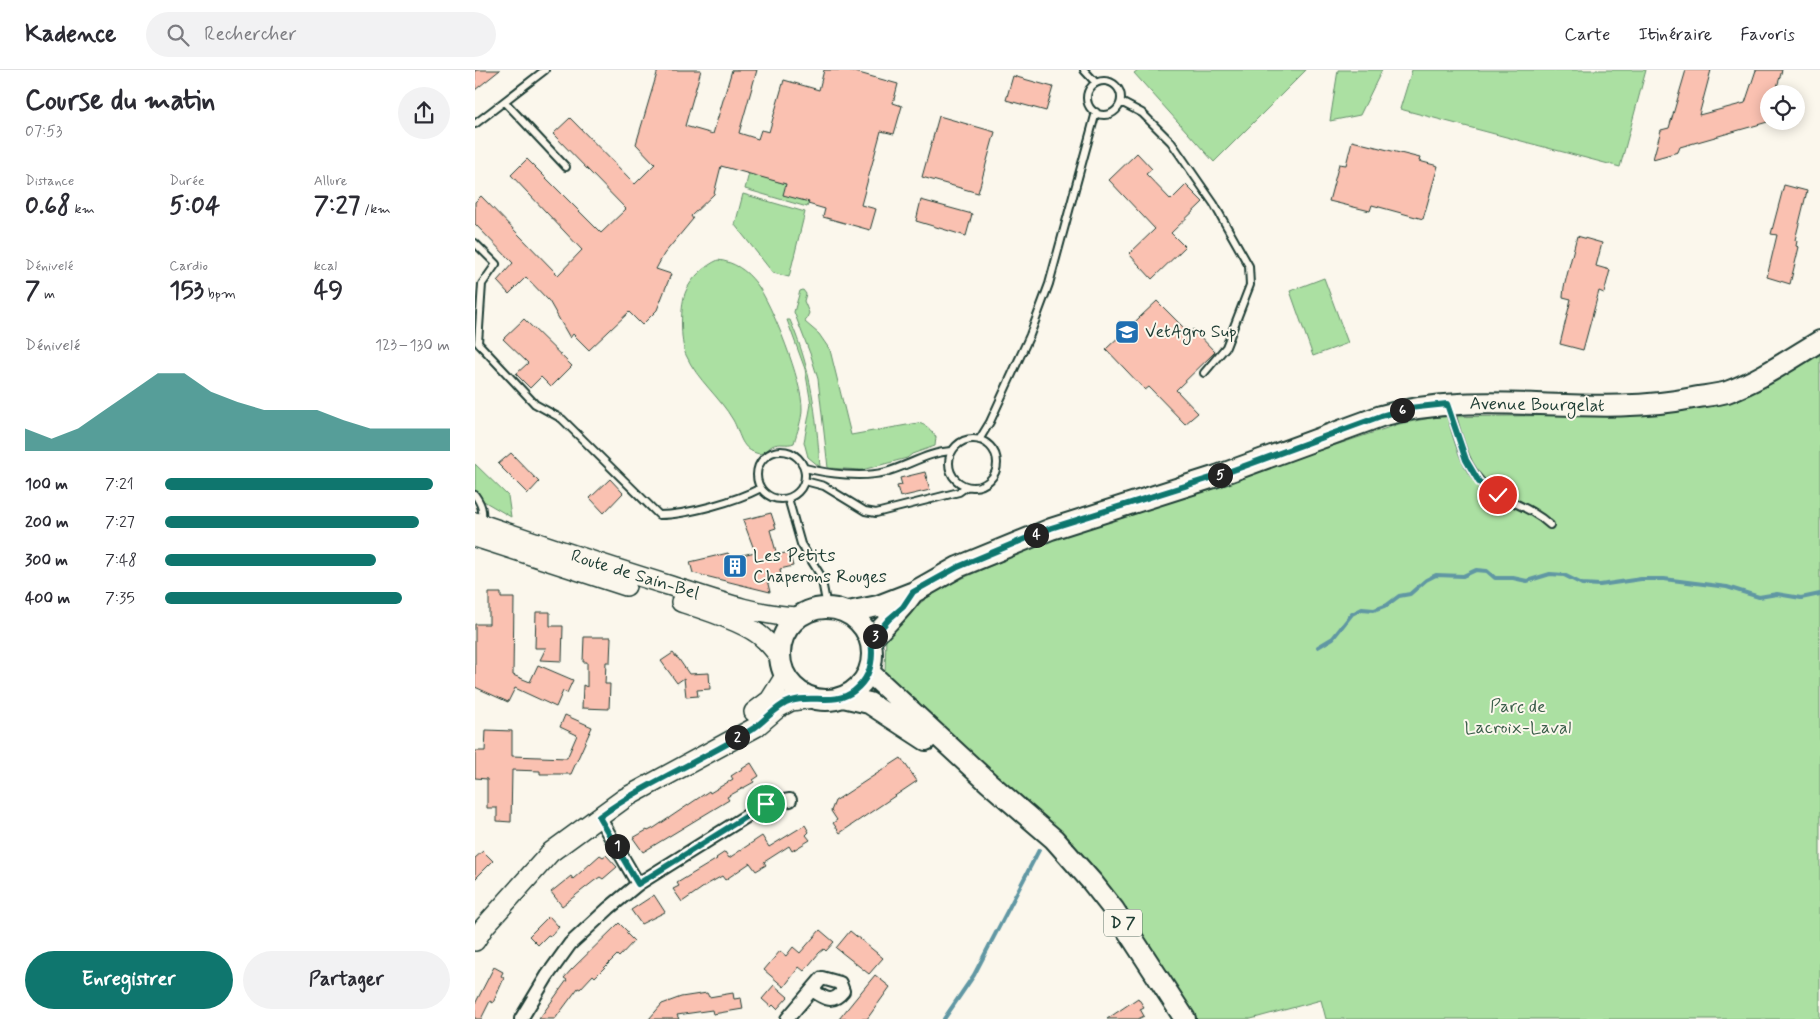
<!DOCTYPE html>
<html lang="fr">
<meta charset="utf-8">
<style>
body{margin:0;font-family:Mynerve,sans-serif;background:#f2f2f3;color:#2b2b33;height:100vh;display:flex;flex-direction:column;font-size:19px;white-space:nowrap}
*{box-sizing:border-box;margin:0}
p{font-size:16px;color:#7c7c81}
.icon{flex:none;width:28px;height:28px;fill:none;stroke:currentColor;stroke-width:2;stroke-linecap:round;stroke-linejoin:round}
.map{position:relative;flex:1;overflow:hidden}
.sheet{display:flex;flex-direction:column;background:#fff;width:475px}
.sheet>*{flex:none}
.fabs{position:absolute;left:1285px;top:15px;display:grid;gap:10px}
.fabs a{display:grid;place-items:center;width:45px;height:45px;border-radius:50%;background:#fff;box-shadow:0 2px 12px #0003;font-size:25px}
.pin{position:absolute;display:grid;place-items:center;width:42px;height:42px;color:#fff;margin:-21px;border:2px solid #fff;border-radius:50%;box-shadow:0 1px 5px #0007}
.km{position:absolute;width:25px;height:25px;margin:-12px;border-radius:50%;background:#222;color:#fff;font-size:14px;line-height:25px;text-align:center}
.round{display:grid;place-items:center;flex:none;width:52px;height:52px;border-radius:26px;background:#f2f2f3}
.summary{display:flex;align-items:center;justify-content:space-between;height:85px;padding:0 25px}
h1{font-size:28px;font-weight:800;line-height:38px}
.stats{display:grid;grid-template-columns:repeat(3,1fr);gap:8px;height:85px;padding:5px 25px}
.stats div{display:grid;align-content:center}
.stats b{font-size:25px;font-weight:800}
.stats small{font-size:14px;font-weight:400}
.stats p{font-size:14px}
.chart{height:140px;padding:10px 25px}
.chart p{display:flex;justify-content:space-between}
.chart svg{width:100%;height:90px;margin-top:5px;fill:#0f766e;opacity:.7}
.primary-button{display:flex;gap:10px;margin-top:auto;padding:10px 25px}
.primary-button a{flex:1;height:58px;border-radius:30px;background:#0f766e;color:#fff;font-size:20px;font-weight:800;line-height:58px;text-align:center}
.primary-button a+a{background:#f2f2f3;color:#2b2b33}
ul{padding:0 25px;list-style:none;font-size:16px}
li{display:grid;grid-template-columns:80px 60px 1fr;align-items:center;height:38px}
li i{height:12px;border-radius:6px;background:#0f766e}
header{display:flex;align-items:center;gap:30px;box-sizing:border-box;height:70px;padding:0 25px;background:#fff;border-bottom:1px solid #e1e1e2}
header strong{font-size:24px}
nav{display:flex;gap:28px;margin-inline-start:auto;font-size:18px}
.search{width:350px;height:45px;background:#f2f2f3;display:flex;align-items:center;gap:12px;box-sizing:border-box;padding:0 18px;border-radius:28px;color:#7c7c81;font-size:19px}
main{display:flex;flex:1;min-height:0}
.map>svg:first-child{display:block}
</style>
<header>
<strong>Kadence</strong>
<div class="search"><svg class="icon" aria-label="search" viewBox="0 0 24 24"><circle cx="10" cy="10" r="6"/><path d="M15 15l6 6"/></svg>Rechercher</div>
<nav><a>Carte</a><a>Itinéraire</a><a>Favoris</a></nav>
</header>
<main>
<section class="sheet">
<div class="summary"><div><h1>Course du matin</h1><p>07:53</p></div><a class="round"><svg class="icon" aria-label="share" viewBox="0 0 24 24"><path d="M12 15V3M7 8l5-5 5 5M5 13v7h14v-7"/></svg></a></div>
<div class="stats">
<div><p>Distance</p><b>0.68<small> km</small></b></div>
<div><p>Durée</p><b>5:04</b></div>
<div><p>Allure</p><b>7:27<small> /km</small></b></div>
</div>
<div class="stats">
<div><p>Dénivelé</p><b>7<small> m</small></b></div>
<div><p>Cardio</p><b>153<small> bpm</small></b></div>
<div><p>kcal</p><b>49</b></div>
</div>
<div class="chart"><p><span>Dénivelé</span>123–130 m</p>
<svg viewBox="0 0 160 44" preserveAspectRatio="none"><path d="M0 44V33L10 38L20 33L30 24L40 15L50 6L60 6L70 15L80 20L90 24L100 24L110 24L120 29L130 33L140 33L150 33L160 33V44z"/></svg>
</div>
<ul>
<li><b>100 m</b>7:21<i style="width:94%"></i></li>
<li><b>200 m</b>7:27<i style="width:89%"></i></li>
<li><b>300 m</b>7:48<i style="width:74%"></i></li>
<li><b>400 m</b>7:35<i style="width:83%"></i></li>
</ul>
<div class="primary-button"><a>Enregistrer</a><a>Partager</a></div>
</section>
<div class="map">
<svg width="1345" height="949" viewBox="0 0 1345 949">
<rect width="100%" height="100%" fill="#fbf7ec"/>
<filter id="ink" filterUnits="userSpaceOnUse"><feTurbulence type="fractalNoise" baseFrequency=".02" numOctaves="2"/><feDisplacementMap in="SourceGraphic" scale="10" xChannelSelector="R" yChannelSelector="G"/><feConvolveMatrix kernelMatrix="1 2 1 2 8 2 1 2 1" color-interpolation-filters="sRGB"/></filter>
<g filter="url(#ink)">
<path fill="#abe0a2" stroke="#658e6b" d="M 663,0 L 831,0 L 739,92 L 659,3 Z
M 863,0 L 907,0 L 885,45 L 855,51 Z
M 937,0 L 1171,0 L 1145,97 L 925,39 Z
M 274,103 L 311,114 L 334,132 L 332,137 L 270,119 Z
M 268,124 L 330,142 L 314,207 L 298,203 L 260,155 Z
M 243,190 C 259,192 271,200 281,213 C 297,234 328,313 327,339 C 327,350 322,362 319,373 C 312,376 304,372 297,376 C 292,379 288,386 281,383 C 265,378 265,362 258,350 C 245,327 222,310 211,285 C 205,273 205,233 211,221 C 217,207 230,196 243,190 Z
M 849,208 L 873,273 L 838,286 L 815,221 Z
M 328,220 L 331,224 L 329,231 L 334,243 L 330,252 L 344,264 L 355,280 L 376,365 L 443,353 C 452,355 455,359 461,367 L 460,376 L 437,384 L 432,388 L 387,400 L 353,398 L 343,309 L 336,286 L 319,242 L 325,221 Z
M 312,250 L 315,250 C 337,301 341,343 345,397 L 333,387 L 329,372 L 336,334 L 330,299 Z
M 1345,282 L 1345,949 L 851,949 L 846,930 L 776,949 L 719,949 L 518,707 L 410,604 L 411,564 L 427,547 L 465,518 L 578,469 L 924,354 L 961,347 L 1184,344 L 1208,341 L 1240,334 Z
M 0,394 L 33,426 L 36,447 L 0,426 Z"/>
<g fill="none" stroke-linecap="round" stroke-linejoin="round">
<path stroke="#6097a3" stroke-width="4" d="M 843,577 L 858,568 L 877,544 L 887,539 L 899,540 L 912,535 L 924,526 L 935,524 L 951,510 L 961,505 L 988,506 L 1001,500 L 1012,501 L 1020,508 L 1038,508 L 1052,511 L 1075,504 L 1089,505 L 1107,514 L 1125,515 L 1166,509 L 1189,509 L 1252,517 L 1284,527 L 1302,524 L 1326,528 L 1345,524
M 469,949 L 499,905 L 564,780"/>
</g>
<path fill="#fac1b1" stroke="#1f3d34" d="M 0,0 L 25,0 L 0,20 Z
M 183,0 L 226,0 L 210,56 L 238,64 L 257,0 L 282,0 L 264,63 L 283,69 L 286,60 L 294,62 L 309,10 L 344,20 L 349,0 L 373,0 L 423,14 L 418,33 L 427,36 L 419,64 L 406,61 L 386,135 L 401,139 L 395,160 L 348,147 L 350,139 L 333,134 L 334,132 L 308,125 L 311,114 L 246,96 L 239,124 L 216,146 L 218,149 L 189,184 L 181,199 L 196,204 L 182,240 L 167,255 L 154,242 L 114,280 L 98,264 L 95,268 L 74,231 L 51,207 L 34,224 L 22,211 L 38,193 L 0,154 L 0,132 L 6,126 L 83,205 L 107,180 L 36,105 L 52,89 L 126,163 L 151,139 L 78,64 L 95,48 L 160,114 L 180,94 L 161,74 Z
M 1211,0 L 1236,0 L 1224,45 L 1270,33 L 1281,0 L 1307,0 L 1300,24 L 1294,24 L 1294,51 L 1296,51 L 1205,77 L 1203,82 L 1178,89 L 1186,60 L 1194,58 Z
M 538,6 L 578,17 L 571,41 L 531,30 Z
M 464,46 L 520,62 L 503,123 L 447,107 Z
M 877,71 L 945,88 L 944,91 L 963,96 L 948,149 L 897,135 L 895,141 L 854,131 L 864,94 L 871,95 Z
M 662,83 L 677,99 L 671,104 L 696,130 L 711,115 L 728,132 L 696,163 L 710,177 L 677,209 L 654,184 L 680,159 L 634,110 Z
M 1309,115 L 1332,121 L 1320,170 L 1322,171 L 1321,176 L 1324,177 L 1315,214 L 1292,207 L 1302,165 L 1296,164 Z
M 446,130 L 497,144 L 491,166 L 441,151 Z
M 1102,166 L 1127,173 L 1121,196 L 1135,200 L 1129,223 L 1124,221 L 1108,280 L 1085,274 L 1096,229 L 1088,227 L 1089,217 Z
M 682,231 L 709,258 L 711,257 L 715,262 L 718,259 L 740,282 L 701,320 L 723,343 L 710,354 L 674,317 L 670,320 L 631,279 Z
M 49,249 L 97,296 L 76,317 L 66,307 L 55,318 L 41,304 L 53,293 L 28,269 Z
M 36,383 L 64,412 L 53,424 L 23,394 Z
M 450,402 L 455,420 L 425,427 L 422,416 L 427,415 L 425,408 Z
M 135,409 L 148,423 L 129,443 L 115,428 Z
M 296,443 L 301,458 L 295,460 L 302,485 L 314,482 L 318,496 L 305,499 L 306,505 L 292,510 L 295,522 L 218,503 L 215,492 L 253,483 L 255,488 L 280,482 L 268,450 Z
M 14,523 L 26,523 L 26,528 L 39,528 L 38,605 L 55,612 L 63,595 L 98,610 L 92,623 L 88,621 L 81,637 L 40,618 L 33,632 L 0,617 L 0,554 L 14,554 Z
M 61,542 L 75,542 L 75,556 L 88,556 L 87,591 L 65,590 L 71,578 L 60,578 Z
M 109,567 L 136,567 L 135,592 L 131,592 L 130,614 L 135,614 L 134,639 L 107,638 L 108,615 L 112,617 L 112,592 L 108,592 Z
M 198,583 L 202,588 L 203,588 L 214,604 L 234,603 L 235,619 L 222,620 L 223,626 L 211,627 L 209,608 L 202,613 L 186,591 Z
M 90,645 L 117,657 L 96,704 L 65,704 L 65,701 L 37,700 L 36,752 L 22,751 L 22,738 L 12,738 L 12,709 L 0,708 L 0,681 L 10,681 L 11,660 L 37,661 L 37,686 L 92,688 L 102,665 L 85,657 Z
M 426,688 L 442,711 L 365,763 L 358,753 L 362,750 L 356,741 L 360,731 Z
M 276,693 L 284,706 L 278,710 L 279,712 L 252,727 L 254,730 L 168,782 L 158,768 L 172,760 L 173,761 L 179,758 L 234,721 L 235,723 L 258,709 L 256,706 Z
M 330,755 L 334,762 L 331,765 L 335,770 L 317,781 L 314,776 L 289,792 L 291,795 L 281,801 L 275,793 L 250,810 L 247,806 L 233,814 L 207,832 L 198,819 L 204,816 L 202,813 L 242,789 L 241,788 L 250,782 L 254,788 L 287,766 L 294,777 Z
M 8,781 L 18,791 L 0,809 L 0,788 Z
M 125,785 L 128,787 L 131,785 L 142,797 L 128,809 L 125,807 L 119,811 L 87,836 L 76,822 L 96,806 L 98,809 Z
M 179,825 L 190,842 L 166,854 L 156,840 Z
M 74,846 L 84,857 L 76,866 L 73,865 L 63,875 L 54,866 Z
M 144,853 L 153,862 L 151,863 L 159,871 L 144,887 L 142,885 L 120,907 L 118,905 L 105,919 L 103,918 L 80,949 L 64,949 L 92,910 L 89,908 L 96,900 Z
M 345,860 L 359,872 L 351,881 L 349,879 L 344,883 L 329,901 L 324,897 L 309,917 L 289,900 L 305,881 L 311,886 L 318,877 L 325,883 Z
M 375,861 L 408,888 L 394,904 L 361,878 Z
M 19,897 L 28,902 L 26,906 L 29,908 L 18,933 L 15,931 L 6,949 L 0,949 L 0,934 Z
M 400,905 L 415,917 L 392,949 L 364,949 Z
M 299,915 L 313,927 L 302,939 L 298,935 L 296,937 L 287,929 Z
M 232,923 L 234,927 L 258,923 L 259,929 L 266,928 L 268,939 L 238,944 L 237,940 L 202,945 L 204,949 L 174,949 L 187,934 L 206,927 Z
M 663,928 L 669,937 L 665,939 L 669,946 L 663,949 L 632,949 Z"/>
<g fill="none" stroke-linecap="round" stroke-linejoin="round">
<defs>
<path id="service" d="M 609,0 L 621,13
M612 28a17 17 0 1 1 34 0a17 17 0 1 1-34 0Z
M 30,32 L 91,97
M 646,32 L 667,43 L 696,72 L 739,134 L 774,196 L 775,215 L 751,277 L 729,303
M 0,54 L 70,0
M 0,173 L 21,194 L 7,214 L 3,273 L 60,334 L 87,349 L 184,445 C 212,445 261,431 286,418
M 974,337 C 985,372 990,408 1025,426 C 1043,435 1060,441 1075,455
M474 393a24 24 0 1 1 48 0a24 24 0 1 1-48 0Z
M 504,370 L 515,352 L 555,265 L 574,214 L 621,42
M282 405a24 24 0 1 1 48 0a24 24 0 1 1-48 0Z
M 330,398 C 353,404 388,408 411,402 C 433,396 453,382 477,381
M 330,411 L 349,416 L 390,441 L 401,443 L 484,422 L 491,417
M 0,425 C 7,435 8,440 7,452
M 313,428 L 326,474 L 346,506 L 352,537"/>
<path id="minor" d="M 124,747 L 163,814
M 46,949 L 72,906 L 95,874 L 134,838 L 163,814 L 291,734 L 315,730
M 312,949 L 347,908 L 365,913 L 368,921 C 357,935 349,928 337,920"/>
<path id="secondary" d="M 0,452 C 65,474 130,496 196,516 C 237,529 279,545 322,547
M 0,467 L 151,516
M 206,532 C 228,539 274,553 289,569 C 295,574 300,581 305,587
M 279,642 L 295,630 L 310,606
M 0,871 L 9,857 L 76,782 L 150,728 L 281,657 L 303,638 L 316,631 L 337,628"/>
<path id="primary" d="M305 584a46 46 0 1 1 92 0a46 46 0 1 1-92 0Z
M 373,542 L 403,536 L 439,522 L 483,497 L 576,459 L 742,406 L 906,346 C 1007,317 1115,349 1218,328 C 1229,326 1241,325 1252,322 C 1285,310 1315,289 1345,271
M 396,570 C 410,554 425,541 437,524
M 394,602 L 514,713 L 579,769 L 617,812 L 639,840 L 710,949
M 368,627 L 394,633 L 451,670"/>
</defs>
<use href="#service" stroke="#1f3d34" stroke-width="10"/>
<use href="#minor" stroke="#1f3d34" stroke-width="16"/>
<use href="#secondary" stroke="#1f3d34" stroke-width="22"/>
<use href="#primary" stroke="#1f3d34" stroke-width="24"/>
<use href="#service" stroke="#fbf7ec" stroke-width="6"/>
<use href="#minor" stroke="#fbf7ec" stroke-width="12"/>
<use href="#secondary" stroke="#fbf7ec" stroke-width="19"/>
<use href="#primary" stroke="#fbf7ec" stroke-width="20"/>
</g>
</g>
<g fill="none" stroke-linecap="round" stroke-linejoin="round" filter="url(#ink)">
<defs>
<path id="route" d="M 291,734 L 163,814 L 124,747 C 173,711 229,690 279,658 C 292,649 302,635 316,631 C 337,624 360,636 379,621 C 396,608 399,590 396,570 L 414,549 L 428,537 L 438,522 L 483,497 L 576,458 L 742,406 L 906,346 L 934,338 L 972,334 L 991,390 L 1004,412 L 1023,425"/>
</defs>
<use href="#route" stroke="#fff" stroke-width="10"/>
<use href="#route" stroke="#0f766e" stroke-width="6"/>
</g>
<defs>
<symbol id="university-square" viewBox="-11 -11 22 22"><rect x="-9" y="-9" width="18" height="18" rx="4" fill="#1f6fb2" stroke="#fbf7ec"/><path d="M0-5L7-2L0 1L-7-2ZM-4 1L0 2.5L4 1V4Q0 6-4 4Z" fill="#fff"/></symbol>
<symbol id="building-square" viewBox="-11 -11 22 22"><rect x="-9" y="-9" width="18" height="18" rx="4" fill="#1f6fb2" stroke="#fbf7ec"/><path d="M-4-6H4V6H1V3H-1V6H-4ZM-2.5-4.3h1.7v1.8h-1.7ZM.8-4.3h1.7v1.8H.8ZM-2.5-1h1.7V.8h-1.7ZM.8-1h1.7V.8H.8Z" fill="#fff"/></symbol>
</defs>
<g fill-rule="evenodd">
<use href="#university-square" x="638" y="248" width="28" height="28"/>
<use href="#building-square" x="246" y="482" width="28" height="28"/>
</g>
<g text-anchor="middle" dominant-baseline="central" stroke-width="4" stroke-linejoin="round" paint-order="stroke">
<rect fill="#fbf7ec" stroke="#61756b" stroke-width="1" x="629" y="839.5" width="38" height="27" rx="4"/>
<g font-size="16" font-weight="bold" fill="#1f3d34">
<text x="648" y="853">D 7</text>
</g>
<g font-size="18" fill="#1f3d34" stroke="#fbf7ec" text-anchor="start">
<text x="670" y="262">VetAgro Sup</text>
<text x="278" y="486">Les Petits<tspan x="278" dy="21">Chaperons Rouges</tspan></text>
</g>
<g font-size="18" fill="#1f3d34" stroke="#fbf7ec">
<text transform="translate(1062 335) rotate(1)">Avenue Bourgelat</text>
<text transform="translate(160 505) rotate(17)">Route de Sain-Bel</text>
</g>
<g font-size="18" fill="#3b5e4a" stroke="#fbf7ec">
<text x="1043" y="637">Parc de<tspan x="1043" dy="21">Lacroix-Laval</tspan></text>
</g>
</g>
</svg>
<div class="fabs">
<a><svg class="icon" aria-label="locate" viewBox="0 0 24 24"><circle cx="12" cy="12" r="6"/><path d="M12 2v4M12 18v4M2 12h4M18 12h4"/></svg></a>
</div>
<div class="pin" style="left:291px;top:734px;background:#1e9e55"><svg class="icon" aria-label="arrive" viewBox="0 0 24 24"><path d="M6 21V4h12l-3 4 3 4H6"/></svg></div>
<div class="pin" style="left:1023px;top:425px;background:#d93025"><svg class="icon" aria-label="check" viewBox="0 0 24 24"><path d="M5 12l5 5 9-10"/></svg></div>
<b class="km" style="left:142px;top:776px">1</b>
<b class="km" style="left:262px;top:667px">2</b>
<b class="km" style="left:400px;top:566px">3</b>
<b class="km" style="left:561px;top:465px">4</b>
<b class="km" style="left:745px;top:405px">5</b>
<b class="km" style="left:927px;top:340px">6</b>
</div>
</main>
